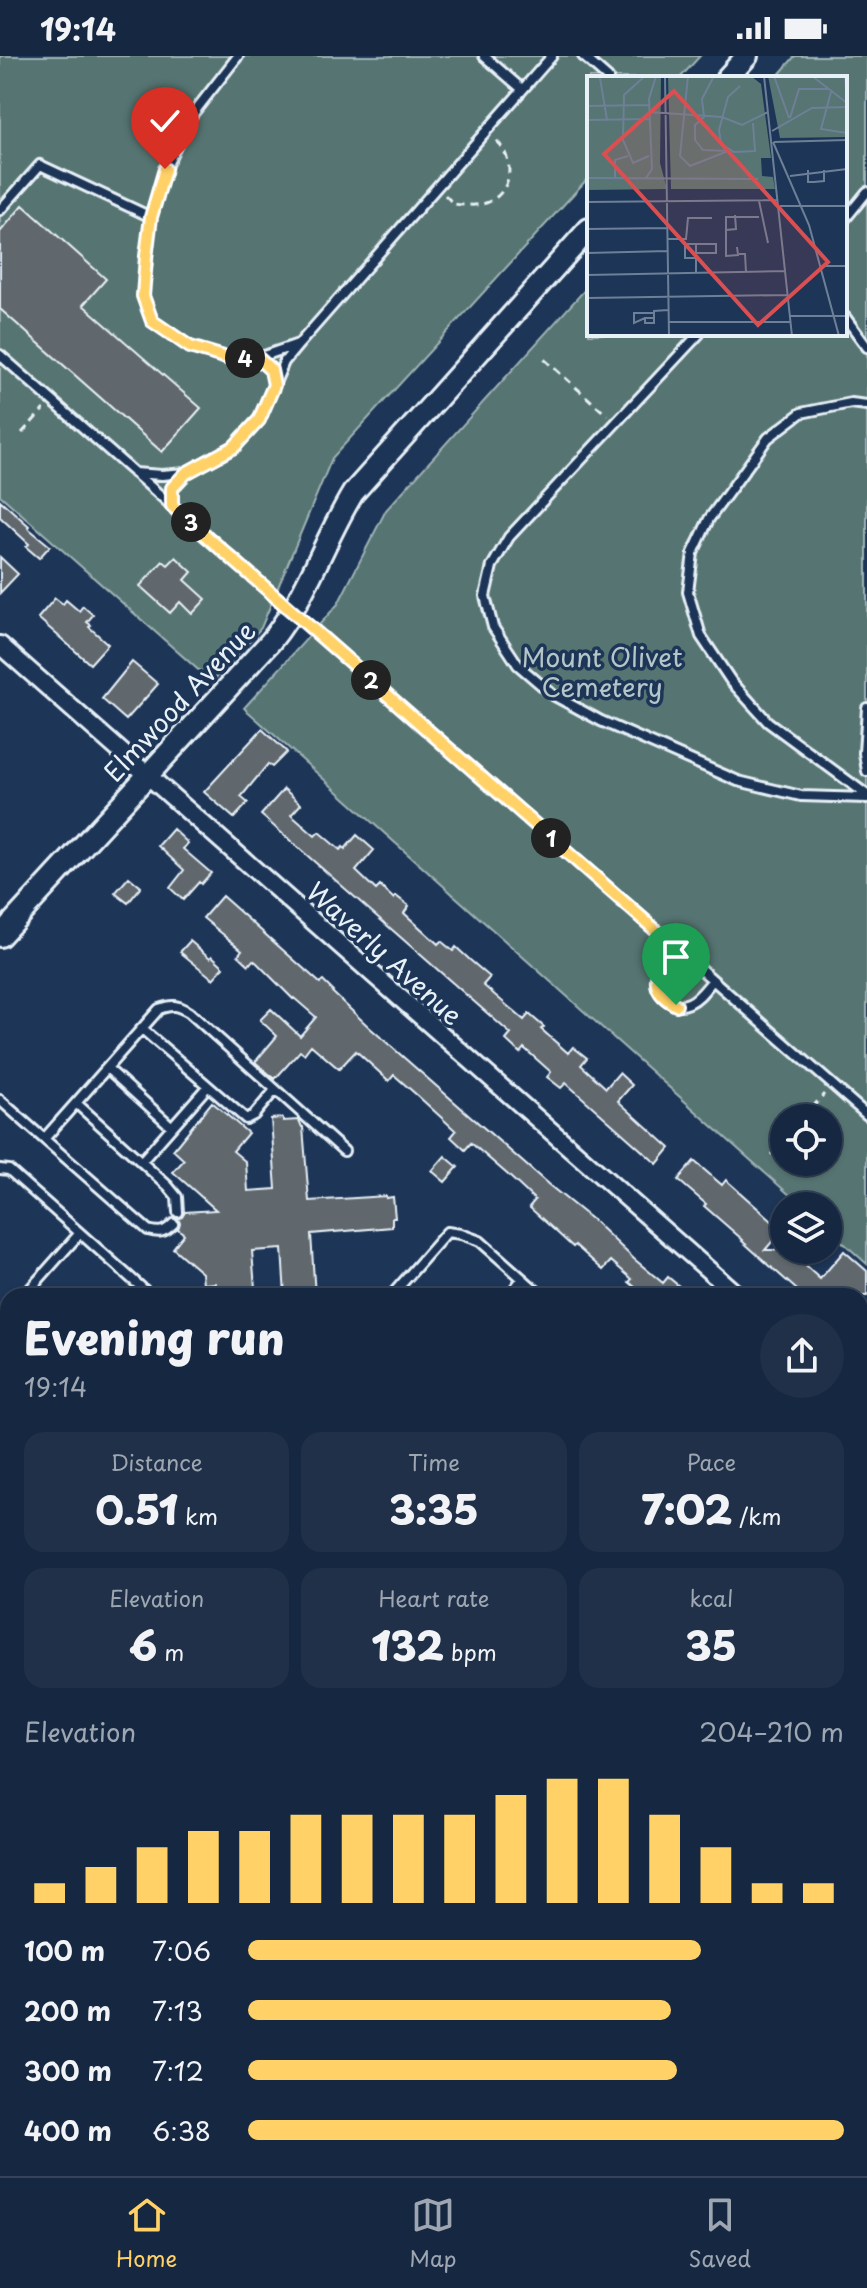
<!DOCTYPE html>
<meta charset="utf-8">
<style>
body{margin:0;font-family:"Playpen Sans",sans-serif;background:#1f3048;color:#f1f3f6;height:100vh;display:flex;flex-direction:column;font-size:30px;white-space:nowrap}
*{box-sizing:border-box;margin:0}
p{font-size:26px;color:#9ea6b1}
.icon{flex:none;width:44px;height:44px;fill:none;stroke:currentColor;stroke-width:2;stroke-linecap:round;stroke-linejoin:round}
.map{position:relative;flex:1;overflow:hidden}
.side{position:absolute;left:0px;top:1232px;width:868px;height:888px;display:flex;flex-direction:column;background:#162841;border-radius:24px 24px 0 0;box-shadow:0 2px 6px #0004,0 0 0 2px #35445a}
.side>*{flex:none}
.buttons{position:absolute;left:770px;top:1048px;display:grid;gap:16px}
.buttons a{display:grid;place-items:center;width:72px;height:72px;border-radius:50%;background:#162841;box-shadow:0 2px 6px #0004,0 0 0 2px #35445a;font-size:40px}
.pin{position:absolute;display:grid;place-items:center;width:68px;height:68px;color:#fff;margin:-82px -34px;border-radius:50% 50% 50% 0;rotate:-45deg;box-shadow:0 0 8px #0007}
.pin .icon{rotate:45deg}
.km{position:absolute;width:40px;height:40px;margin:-20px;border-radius:50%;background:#222;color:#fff;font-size:22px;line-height:40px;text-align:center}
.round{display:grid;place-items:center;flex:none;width:84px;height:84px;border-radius:42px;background:#1f3048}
.headline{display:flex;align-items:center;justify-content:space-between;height:136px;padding:0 24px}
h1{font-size:44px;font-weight:800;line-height:60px}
.stats{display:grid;grid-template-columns:repeat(3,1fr);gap:12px;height:136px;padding:8px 24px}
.stats div{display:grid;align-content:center;border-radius:20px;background:#1f3048;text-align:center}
.stats b{font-size:40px;font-weight:800}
.stats small{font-size:22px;font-weight:400}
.stats p{font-size:22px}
.chart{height:224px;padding:16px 24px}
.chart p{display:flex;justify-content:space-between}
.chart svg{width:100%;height:144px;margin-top:8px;stroke:#ffd166;stroke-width:6}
ul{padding:0 24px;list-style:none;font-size:26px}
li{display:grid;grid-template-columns:128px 96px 1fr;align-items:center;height:60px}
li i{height:20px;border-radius:10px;background:#ffd166}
.status{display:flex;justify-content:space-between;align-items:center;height:56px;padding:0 40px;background:#162841;direction:ltr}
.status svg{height:22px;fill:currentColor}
.menu{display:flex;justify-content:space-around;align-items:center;height:112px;border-top:2px solid #35445a;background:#162841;font-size:22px;color:#9ea6b1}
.menu a{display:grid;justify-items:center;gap:4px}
.menu .active{color:#ffd166}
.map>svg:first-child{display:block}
</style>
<div class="status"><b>19:14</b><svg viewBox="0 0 49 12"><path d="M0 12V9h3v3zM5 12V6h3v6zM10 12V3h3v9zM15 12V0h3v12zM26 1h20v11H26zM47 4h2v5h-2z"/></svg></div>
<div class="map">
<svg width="867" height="2120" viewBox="0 0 867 2120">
<rect width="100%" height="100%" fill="#1d3557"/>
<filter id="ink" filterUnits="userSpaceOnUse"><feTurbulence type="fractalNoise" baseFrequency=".0125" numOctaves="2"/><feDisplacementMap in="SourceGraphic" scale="16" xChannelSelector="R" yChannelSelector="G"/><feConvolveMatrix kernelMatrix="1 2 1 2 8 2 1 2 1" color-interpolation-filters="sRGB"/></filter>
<g filter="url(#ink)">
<path fill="#577572" stroke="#a0b3b5" stroke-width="2" fill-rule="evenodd" d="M 0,0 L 700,0 L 680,22 L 589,22 L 589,121 L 332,402 L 261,572 L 212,626 L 0,439 Z
M 795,0 L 867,0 L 867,1208 L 828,1173 L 828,1150 L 802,1150 L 244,652 L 338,548 L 386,454 L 589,229 L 589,278 L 845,278 L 845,22 L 776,22 ZM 784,1062 L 828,1062 L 828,1106 L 784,1106 Z"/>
<path fill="#61686d" stroke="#e8f1f8" stroke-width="2" d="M 23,149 L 106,223 L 83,249 L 201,352 L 162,396 L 0,253 L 0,176 Z
M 0,444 L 29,470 L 28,472 L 50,490 L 39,502 L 26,491 L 29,488 L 0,461 Z
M 0,501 L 18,518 L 0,537 Z
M 176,501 L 192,516 L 185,524 L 206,543 L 192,558 L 180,546 L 170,557 L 140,530 L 163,505 L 168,509 Z
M 55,542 L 63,548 L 66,544 L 79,555 L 83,550 L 93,559 L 87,566 L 91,569 L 89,571 L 108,588 L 90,608 L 38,562 Z
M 132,606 L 158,628 L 126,664 L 102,643 Z
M 262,673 L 287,696 L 272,711 L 268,708 L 241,741 L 248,747 L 234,762 L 204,736 Z
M 284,733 L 301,748 L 291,759 L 315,780 L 319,776 L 340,794 L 343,791 L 345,793 L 357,779 L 374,794 L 356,815 L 376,834 L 380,830 L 394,843 L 396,840 L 409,850 L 404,857 L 438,888 L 441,885 L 453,895 L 456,891 L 470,904 L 490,921 L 483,929 L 524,964 L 529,958 L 544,971 L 541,973 L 568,997 L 573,991 L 587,1002 L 581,1009 L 606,1032 L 619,1017 L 632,1029 L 618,1045 L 670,1092 L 657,1108 L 566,1027 L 561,1032 L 547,1021 L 551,1016 L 524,992 L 520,997 L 506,984 L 511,978 L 261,759 Z
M 173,773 L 188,787 L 183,793 L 211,817 L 201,828 L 199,826 L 183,844 L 170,832 L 184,814 L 158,790 Z
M 129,821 L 141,831 L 128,847 L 115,837 Z
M 222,840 L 320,927 L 323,925 L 333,935 L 332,936 L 369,971 L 549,1129 L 595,1166 L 634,1203 L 663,1227 L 668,1221 L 691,1240 L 651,1240 L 645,1234 L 642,1237 L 629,1226 L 632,1223 L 611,1205 L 603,1214 L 575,1189 L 573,1191 L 529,1151 L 535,1144 L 507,1118 L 471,1087 L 465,1094 L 451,1081 L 456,1075 L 419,1041 L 394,1019 L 389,1025 L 356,995 L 339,1013 L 311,989 L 304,998 L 300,995 L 275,1023 L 255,1006 L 277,980 L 260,964 L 271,953 L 300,980 L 316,961 L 294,942 L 293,943 L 256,906 L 253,904 L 249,909 L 238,899 L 242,894 L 203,862 Z
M 190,885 L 210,902 L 212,900 L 224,911 L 213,923 L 180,896 Z
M 212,1046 L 248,1077 L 233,1095 L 246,1106 L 248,1135 L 276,1133 L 271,1063 L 283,1062 L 283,1065 L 299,1064 L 302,1071 L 303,1071 L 309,1145 L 386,1140 L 386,1142 L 393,1141 L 395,1162 L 392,1162 L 392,1171 L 311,1178 L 315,1240 L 285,1240 L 282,1193 L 252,1195 L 255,1232 L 216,1234 L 215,1227 L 203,1228 L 202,1217 L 173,1192 L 184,1178 L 178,1173 L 180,1167 L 178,1163 L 182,1161 L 185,1156 L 216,1154 L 173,1116 L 184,1104 L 173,1094 Z
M 445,1100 L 458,1111 L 445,1126 L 432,1115 Z
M 694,1105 L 722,1129 L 726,1124 L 782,1174 L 765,1194 L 806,1194 L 798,1203 L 820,1223 L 844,1195 L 867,1215 L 867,1240 L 806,1240 L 797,1234 L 742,1185 L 743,1184 L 704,1150 L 706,1148 L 678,1124 Z"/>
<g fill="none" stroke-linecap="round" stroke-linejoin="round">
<defs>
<path id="service" d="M 238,0 L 188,64 L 165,113 L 151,161 L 143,240 L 152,265 L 190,291 L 227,302 L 258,302 L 298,288
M 484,0 L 522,33
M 583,0 L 608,22
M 0,154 L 40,109 L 151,161
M 845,163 L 867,136
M 845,261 L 867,291
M 699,278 L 509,481 L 492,510 L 485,540 L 493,571 L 518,609 L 553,639 L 601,665 L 738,725 L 801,740 L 867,742
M 0,299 L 867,1059
M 258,302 L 271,314 L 274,327
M 867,349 L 851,347 L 801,357 L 768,382 L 709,463 L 693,497 L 688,536 L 701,580 L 731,625 L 768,666 L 867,739
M 134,417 L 162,419 L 186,417 L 234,391 L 259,364 L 284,306 L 299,288 L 552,0
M 172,450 L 172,432 L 185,417
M 867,652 L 864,697 L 867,715
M 676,892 C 669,900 660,908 657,919 C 654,937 671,955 689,947 C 699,943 706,932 713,924
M 107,1012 L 172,1071
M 208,1030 L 246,1063 L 254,1059 L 275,1034
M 0,1044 L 44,1083 L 159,953 C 172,948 177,949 189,956 L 344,1095
M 76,1047 L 168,1130 L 177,1141 L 178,1156
M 44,1083 L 148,1174 C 159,1177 164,1177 173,1168
M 141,1106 L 208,1030 L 142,973
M 0,1113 L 9,1114 L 151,1240
M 24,1240 L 80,1177
M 391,1240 L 447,1176 L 461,1178 L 480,1185 L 542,1240
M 509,1240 L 522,1223
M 0,1267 L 8,1258
M 860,1501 L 867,1506"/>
<path id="minor" d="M 0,589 L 738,1240
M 860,1347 L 867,1353
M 0,1470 L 8,1477
M 0,1756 L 8,1763
M 0,2073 L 8,2080
M 43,2112 L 52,2120"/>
<path id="tertiary" d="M 727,22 L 747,0
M 0,880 L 271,585 C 307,540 323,486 353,437 L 589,173
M 860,1972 L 867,1957
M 805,2112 L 814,2120"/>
<path id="primary" d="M 860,1464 L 867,1454
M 377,2120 L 383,2112"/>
</defs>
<use href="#service" stroke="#e8f1f8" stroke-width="14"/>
<use href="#minor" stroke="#e8f1f8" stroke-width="22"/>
<use href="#tertiary" stroke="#e8f1f8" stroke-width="26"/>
<use href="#primary" stroke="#e8f1f8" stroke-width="32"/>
<path stroke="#e8f1f8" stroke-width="3" stroke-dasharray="8 6" stroke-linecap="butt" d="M 445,139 C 448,142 451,146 455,148 C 458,149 465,149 468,149 C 508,152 522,109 495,83
M 544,303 L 607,359
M 22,377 L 44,353
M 803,1062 L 824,1038
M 771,1099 L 784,1084
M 442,2112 L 448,2116"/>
<use href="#service" stroke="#1d3557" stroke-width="8"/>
<use href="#minor" stroke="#1d3557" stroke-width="16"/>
<use href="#tertiary" stroke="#1d3557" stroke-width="20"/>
<use href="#primary" stroke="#6a7074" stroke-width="26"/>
</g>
</g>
<g fill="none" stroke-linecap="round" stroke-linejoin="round" filter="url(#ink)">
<defs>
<path id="route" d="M 165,113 L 151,161 L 146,200 L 143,240 L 152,265 L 190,291 L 227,302 L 258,302 L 271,314 L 274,329 L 259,364 L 234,391 L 186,417 L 172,432 L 172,450 L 676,892 C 658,913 644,932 676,949"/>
</defs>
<use href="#route" stroke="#fff" stroke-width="16"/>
<use href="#route" stroke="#ffd166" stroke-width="10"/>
</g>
<g text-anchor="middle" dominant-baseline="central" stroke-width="7" stroke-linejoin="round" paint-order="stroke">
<g font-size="26" fill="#b5c6c9" stroke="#1d3557">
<text x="602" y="600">Mount Olivet<tspan x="602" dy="30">Cemetery</tspan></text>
</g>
<g font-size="26" fill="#e8f1f8" stroke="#1d3557">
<text transform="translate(179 645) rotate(-47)">Elmwood Avenue</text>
<text transform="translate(385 897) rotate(42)">Waverly Avenue</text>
</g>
</g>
<g transform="translate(587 20)">
<rect width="260" height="260" fill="#1d3557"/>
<path d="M 0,0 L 74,0 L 73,87 L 80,113 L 0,114 ZM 81,0 L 164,0 L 174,8 L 184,82 L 174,82 L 175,100 L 186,101 L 188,113 L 84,113 ZM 181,0 L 260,0 L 260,61 L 193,62 Z" fill="#577572"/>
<path fill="none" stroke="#6e8097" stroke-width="2" d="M 58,0 L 37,19 L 36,64 L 46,87 L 62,80M 78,0 L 82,260M 101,0 L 93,80 L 103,90 L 141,75 L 116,74 L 108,64 L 108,49 L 117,41 L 115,23 L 127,0M 177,0 L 205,260M 187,0 L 202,42M 225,0 L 260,27M 258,0 L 260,27M 13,2 L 20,44M 153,10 L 141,21 L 132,54 L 134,68 L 147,76 L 168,75 L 166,47M 244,16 L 234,53 L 260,57M 0,30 L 62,29M 62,36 L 135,41 L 155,49 L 181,36M 203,42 L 212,13 L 241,13M 0,44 L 62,43M 185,55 L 225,32 L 260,31M 186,66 L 222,149 L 252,260M 187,66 L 260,64M 221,94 L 221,106 L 227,106 L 237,105 L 237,94M 203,100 L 260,93M 0,102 L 171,103M 59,102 L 65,93 L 62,23 L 69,0M 28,103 L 28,84 L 41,80M 172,125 L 181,167M 0,126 L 191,124M 193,130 L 260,130M 0,153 L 81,152M 139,154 L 149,153 L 148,139M 81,163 L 99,163 L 101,142 L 125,142M 109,168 L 109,197M 150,171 L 151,179 L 139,180 L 139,141 L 172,141M 0,177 L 81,175M 109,177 L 129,177 L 129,168 L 98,168 L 98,182 L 109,182M 152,178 L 158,178 L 159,196M 235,190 L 260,190M 0,199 L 198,195M 0,222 L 200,219M 203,240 L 260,240M 58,242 L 47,247 L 47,237 L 67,237M 67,242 L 58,242 L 58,247 L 67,247 L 67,235 L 81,234M 82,246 L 203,246"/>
<path fill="#da5052" fill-opacity="0.15" stroke="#da5052" stroke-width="4" d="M 87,15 L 241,186 L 171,249 L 17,78 Z"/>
<rect width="260" height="260" fill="none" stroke="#e8f1f8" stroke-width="4"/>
</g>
</svg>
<div class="buttons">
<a><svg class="icon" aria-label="locate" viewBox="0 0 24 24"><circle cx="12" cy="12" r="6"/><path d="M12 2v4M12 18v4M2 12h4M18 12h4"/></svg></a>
<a><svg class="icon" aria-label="layers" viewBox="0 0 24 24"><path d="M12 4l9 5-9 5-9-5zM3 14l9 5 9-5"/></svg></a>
</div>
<div class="pin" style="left:676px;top:949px;background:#1e9e55"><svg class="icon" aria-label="arrive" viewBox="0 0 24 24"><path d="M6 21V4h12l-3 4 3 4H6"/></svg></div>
<div class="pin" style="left:165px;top:113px;background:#d93025"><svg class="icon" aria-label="check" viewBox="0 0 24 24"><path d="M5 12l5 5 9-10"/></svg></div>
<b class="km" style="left:551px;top:782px">1</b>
<b class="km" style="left:371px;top:624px">2</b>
<b class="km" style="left:191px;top:466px">3</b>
<b class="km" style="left:245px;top:302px">4</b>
<section class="side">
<div class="headline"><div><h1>Evening run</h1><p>19:14</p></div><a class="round"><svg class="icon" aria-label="share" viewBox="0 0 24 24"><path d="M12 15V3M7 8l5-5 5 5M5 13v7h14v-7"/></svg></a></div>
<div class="stats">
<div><p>Distance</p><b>0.51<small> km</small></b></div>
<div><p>Time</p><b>3:35</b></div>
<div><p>Pace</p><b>7:02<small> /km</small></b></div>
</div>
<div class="stats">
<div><p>Elevation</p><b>6<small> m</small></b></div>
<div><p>Heart rate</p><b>132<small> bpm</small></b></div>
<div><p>kcal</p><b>35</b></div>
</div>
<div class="chart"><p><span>Elevation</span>204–210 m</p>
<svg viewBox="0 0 160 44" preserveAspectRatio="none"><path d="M5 44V38M15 44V33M25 44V27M35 44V22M45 44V22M55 44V17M65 44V17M75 44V17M85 44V17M95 44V11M105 44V6M115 44V6M125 44V17M135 44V27M145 44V38M155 44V38"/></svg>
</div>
<ul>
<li><b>100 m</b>7:06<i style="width:76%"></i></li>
<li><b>200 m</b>7:13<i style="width:71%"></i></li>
<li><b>300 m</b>7:12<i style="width:72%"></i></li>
<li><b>400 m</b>6:38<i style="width:100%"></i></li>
</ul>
</section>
</div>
<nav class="menu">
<a class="active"><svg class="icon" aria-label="home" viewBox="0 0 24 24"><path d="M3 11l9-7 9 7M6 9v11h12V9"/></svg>Home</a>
<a><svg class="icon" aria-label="map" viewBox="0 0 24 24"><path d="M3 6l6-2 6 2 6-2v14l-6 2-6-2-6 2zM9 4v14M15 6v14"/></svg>Map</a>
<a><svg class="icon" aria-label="saved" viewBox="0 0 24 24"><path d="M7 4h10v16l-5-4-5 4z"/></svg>Saved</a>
</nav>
